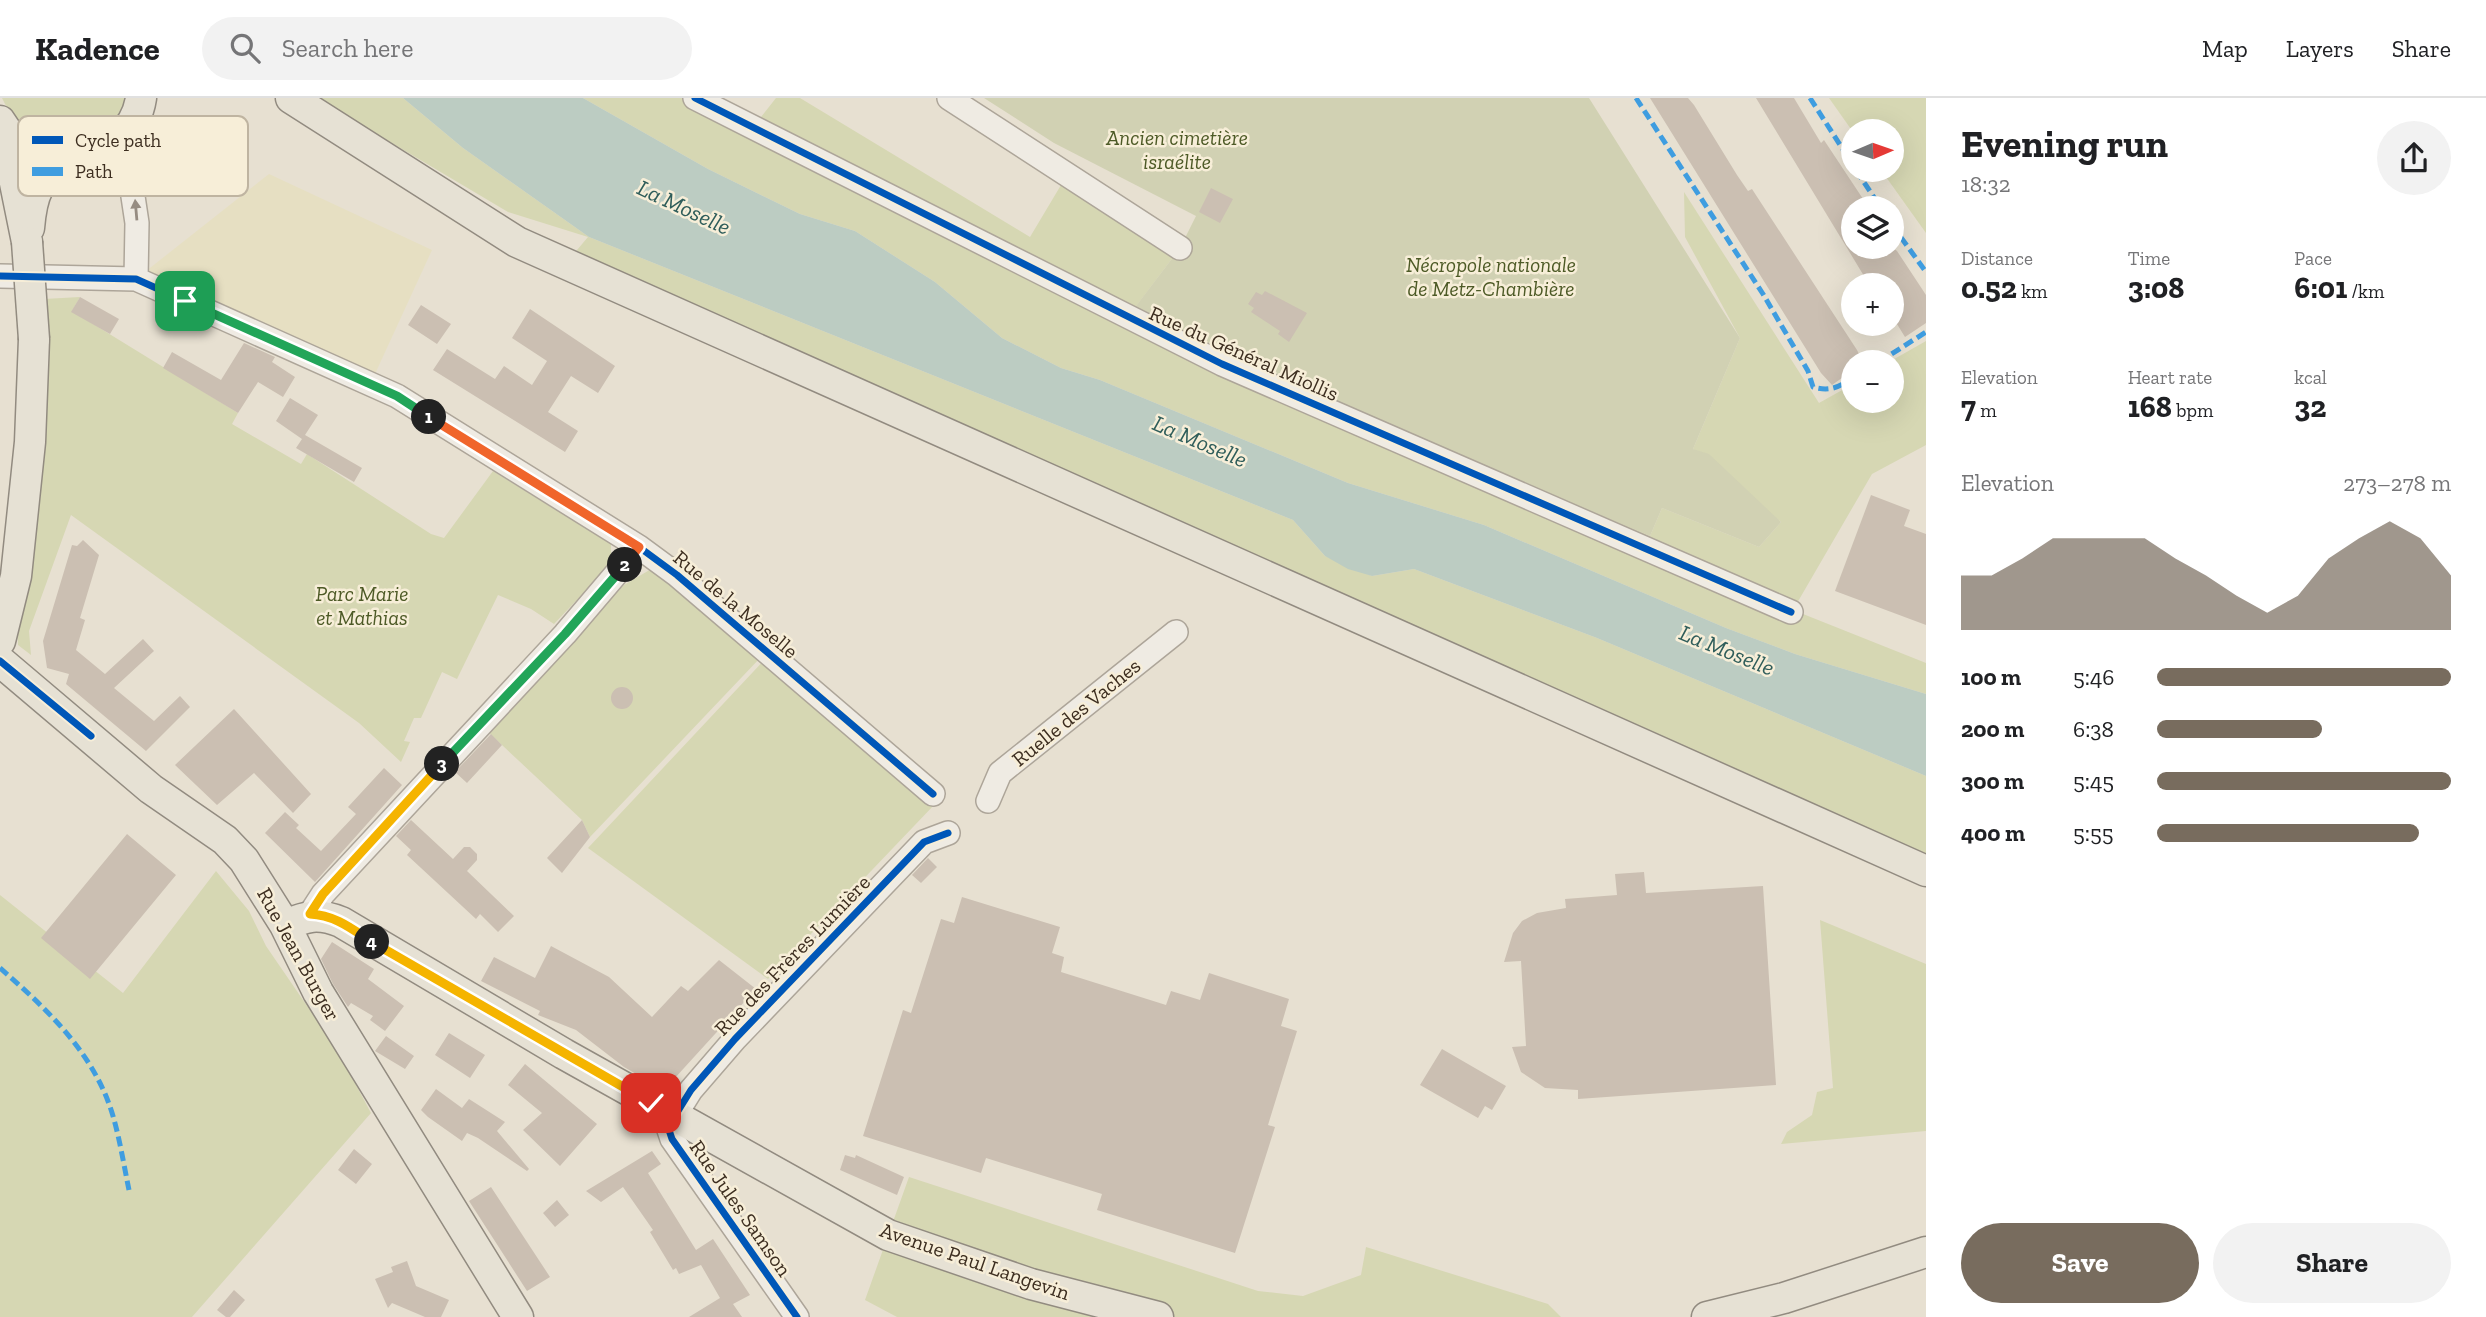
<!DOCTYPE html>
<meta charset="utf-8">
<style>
body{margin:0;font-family:"Zilla Slab",serif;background:#f2f2f2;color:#202124;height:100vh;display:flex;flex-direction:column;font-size:26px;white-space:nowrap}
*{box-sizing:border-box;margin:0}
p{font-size:23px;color:#757577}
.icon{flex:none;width:38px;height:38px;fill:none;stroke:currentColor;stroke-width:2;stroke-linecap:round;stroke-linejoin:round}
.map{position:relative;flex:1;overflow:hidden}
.panel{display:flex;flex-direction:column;background:#fff;width:560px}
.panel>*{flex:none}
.needle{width:46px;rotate:88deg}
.buttons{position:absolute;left:1841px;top:21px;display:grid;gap:14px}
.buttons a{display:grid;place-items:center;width:63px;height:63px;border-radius:50%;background:#fff;box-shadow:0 7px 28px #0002;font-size:35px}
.pin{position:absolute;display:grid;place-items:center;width:60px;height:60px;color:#fff;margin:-30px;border-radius:14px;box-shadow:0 4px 10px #0006}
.km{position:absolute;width:35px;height:35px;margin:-18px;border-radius:50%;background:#222;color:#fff;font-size:19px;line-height:35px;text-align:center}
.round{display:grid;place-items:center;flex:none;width:74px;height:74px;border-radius:37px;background:#f2f2f2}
.headline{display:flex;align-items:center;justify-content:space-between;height:119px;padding:0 35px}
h1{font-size:38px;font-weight:800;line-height:52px}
.figures{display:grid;grid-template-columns:repeat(3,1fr);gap:10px;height:119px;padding:7px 35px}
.figures div{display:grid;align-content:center}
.figures b{font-size:30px;font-weight:800}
.figures small{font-size:19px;font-weight:400}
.figures p{font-size:19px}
.chart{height:196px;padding:14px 35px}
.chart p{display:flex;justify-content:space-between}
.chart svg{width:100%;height:126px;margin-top:7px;fill:#786c5e;opacity:.7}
.primary-button{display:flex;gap:14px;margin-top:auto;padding:14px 35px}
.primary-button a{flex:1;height:80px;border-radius:42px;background:#786c5e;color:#fff;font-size:28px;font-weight:800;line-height:80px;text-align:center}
.primary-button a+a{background:#f2f2f2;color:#202124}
ul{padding:0 35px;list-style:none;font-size:23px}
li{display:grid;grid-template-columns:112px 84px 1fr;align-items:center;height:52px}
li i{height:18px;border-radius:9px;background:#786c5e}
header{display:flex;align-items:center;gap:42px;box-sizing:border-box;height:98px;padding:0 35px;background:#fff;border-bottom:2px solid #e0e0e0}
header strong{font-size:33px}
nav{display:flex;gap:38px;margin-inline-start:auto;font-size:24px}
.search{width:490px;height:63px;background:#f2f2f2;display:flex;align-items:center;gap:18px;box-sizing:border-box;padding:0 24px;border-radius:38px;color:#757577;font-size:26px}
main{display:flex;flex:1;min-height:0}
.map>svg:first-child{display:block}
</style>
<header>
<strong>Kadence</strong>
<div class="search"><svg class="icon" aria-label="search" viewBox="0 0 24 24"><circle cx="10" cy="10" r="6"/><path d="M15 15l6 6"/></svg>Search here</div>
<nav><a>Map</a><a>Layers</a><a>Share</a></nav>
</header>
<main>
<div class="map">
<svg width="1926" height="1219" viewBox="0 0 1926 1219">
<rect width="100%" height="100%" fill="#e7e0d1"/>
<path fill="#e6dfc2" d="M 269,76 L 432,152 L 375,276 L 136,181 Z"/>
<path fill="#d6d7b3" d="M 2,0 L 128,0 C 102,66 31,61 2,0 Z
M 316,0 L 403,0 L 463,50 L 589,139 L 1293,422 L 1325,458 L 1372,478 L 1414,471 L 1597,540 L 1926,678 L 1926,773 L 566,165 L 588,139 L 508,114 Z
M 583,0 L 695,0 L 753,29 L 776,0 L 800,0 L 1030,139 L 1067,77 L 1180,150 L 1134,211 L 1650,438 L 1662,410 L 1759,449 L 1781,424 L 1693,351 L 1740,240 L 1685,139 L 1684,94 L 1819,305 L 1853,286 L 1853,303 L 1892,303 L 1889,264 L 1926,243 L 1926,347 L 1872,376 L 1793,512 L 1926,565 L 1926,596 L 1795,556 L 1726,530 L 1484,427 L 1348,385 L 1100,282 L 1061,270 L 1002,240 L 935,184 L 855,133 L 800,116 L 708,71 Z
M 1829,0 L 1926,0 L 1926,135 L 1881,72 L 1892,72 L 1892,33 L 1853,34 Z
M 80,199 L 72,213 L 238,315 L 232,326 L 301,366 L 307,356 L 431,436 L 444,440 L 493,373 L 611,446 L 611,466 L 554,526 L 531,511 L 498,497 L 457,581 L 442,574 L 421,620 L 414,620 L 404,643 L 410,644 L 401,664 L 359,625 L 71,417 L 29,533 L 31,557 L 18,547 L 17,521 L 44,201 Z
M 653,470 L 761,559 L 590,739 L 582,722 L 486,632 L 624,487 Z
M 769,557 L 935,706 L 768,881 L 588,750 Z
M 216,773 L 249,813 L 266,848 L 338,953 L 371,1015 L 192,1219 L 0,1219 L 0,797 L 123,895 Z
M 1820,822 L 1926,866 L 1926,1033 L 1781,1046 L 1787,1034 L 1812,1017 L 1817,994 L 1833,990 Z
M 909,1079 L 1258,1193 L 1303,1198 L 1361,1177 L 1366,1149 L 1548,1206 L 1561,1219 L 897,1219 L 865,1202 Z"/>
<path fill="#d1d1b3" d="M 984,0 L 1589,0 L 1740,240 L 1693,351 L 1709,356 L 1781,424 L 1759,449 L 1662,410 L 1650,438 L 1225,259 L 1133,212 L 1180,150 L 1196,118 L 1054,45 Z"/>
<path fill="#bcccc2" d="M 403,0 L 583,0 L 708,71 L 800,116 L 855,133 L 935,184 L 1002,240 L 1061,270 L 1100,282 L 1348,385 L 1484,427 L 1726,530 L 1795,556 L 1926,596 L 1926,678 L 1597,540 L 1414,471 L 1372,478 L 1348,471 L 1325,458 L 1293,422 L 589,139 L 463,50 Z"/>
<path fill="#cbbfb2" d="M 1650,0 L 1688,0 L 1694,7 L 1737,77 L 1748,93 L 1752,91 L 1857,252 L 1863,264 L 1853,264 L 1853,272 L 1832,287 L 1821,275 Z
M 1756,0 L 1794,0 L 1821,45 L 1824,42 L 1869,110 L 1853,110 L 1853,149 L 1892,149 L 1897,153 L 1926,197 L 1926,225 L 1905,239 L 1892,218 L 1892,187 L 1872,187 L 1864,178 Z
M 1211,90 L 1233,101 L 1220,125 L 1199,114 Z
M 1265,193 L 1307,215 L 1289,244 L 1278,236 L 1280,233 L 1251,214 L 1254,210 L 1248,206 L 1256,194 L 1262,197 Z
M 80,199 L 119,221 L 110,236 L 71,214 Z
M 421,207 L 451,226 L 437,246 L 408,227 Z
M 530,211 L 615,268 L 598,295 L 571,278 L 548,314 L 578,333 L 565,354 L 433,272 L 447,251 L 495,281 L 504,268 L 532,287 L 547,263 L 512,240 Z
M 244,245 L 275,259 L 272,264 L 295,279 L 283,299 L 258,284 L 238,315 L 163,270 L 172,254 L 221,282 Z
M 290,300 L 318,317 L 305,337 L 362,370 L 354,384 L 296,350 L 302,341 L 276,323 Z
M 1871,397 L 1910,412 L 1904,428 L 1926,436 L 1926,527 L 1835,493 Z
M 83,442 L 99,457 L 80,520 L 85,522 L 76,552 L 105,576 L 143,541 L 154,553 L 114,590 L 154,623 L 180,598 L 190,609 L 146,653 L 66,586 L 69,576 L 47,570 L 43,543 L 72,447 L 77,448 Z
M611 600a11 11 0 1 1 22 0a11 11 0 1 1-22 0Z
M 234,611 L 311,696 L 293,715 L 254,675 L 217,707 L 175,667 Z
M 491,636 L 502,647 L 467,685 L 455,674 Z
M 384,670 L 402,687 L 315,784 L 265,735 L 285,714 L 299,727 L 296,730 L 321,753 L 356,716 L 348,709 Z
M 411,722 L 453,761 L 464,749 L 470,749 L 477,756 L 477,762 L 467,773 L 514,818 L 498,834 L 480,816 L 476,821 L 407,757 L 411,752 L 396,738 Z
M 582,722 L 590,739 L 562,775 L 547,760 Z
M 127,736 L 176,777 L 90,881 L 41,840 Z
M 928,760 L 937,769 L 921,785 L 912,777 Z
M 1644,774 L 1646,795 L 1763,788 L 1776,987 L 1578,1001 L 1578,992 L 1545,990 L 1521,974 L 1512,949 L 1526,948 L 1521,863 L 1504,864 L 1513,835 L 1522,823 L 1537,815 L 1566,810 L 1565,801 L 1617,797 L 1615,776 Z
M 962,799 L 1060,829 L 1052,855 L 1064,859 L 1061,874 L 1166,907 L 1171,893 L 1200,902 L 1209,875 L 1289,901 L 1281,928 L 1297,933 L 1268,1027 L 1275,1029 L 1235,1155 L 1097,1112 L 1102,1096 L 986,1060 L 981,1075 L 863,1038 L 903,912 L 911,915 L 941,821 L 954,825 Z
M 332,844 L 374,871 L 368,881 L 404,908 L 385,933 L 370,922 L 373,918 L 351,905 L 348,909 L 333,886 L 321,861 Z
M 551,848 L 609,879 L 652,919 L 681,888 L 688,893 L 719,862 L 756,891 L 664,992 L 624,969 L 576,932 L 538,917 L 540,913 L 481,883 L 494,859 L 535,880 Z
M 449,935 L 485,957 L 470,980 L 435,957 Z
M 386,938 L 414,958 L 405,971 L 375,953 Z
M 1442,951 L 1506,988 L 1492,1012 L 1485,1008 L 1478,1020 L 1420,987 Z
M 525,966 L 597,1026 L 560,1068 L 523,1032 L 542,1015 L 508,987 Z
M 436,991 L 462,1010 L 469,1001 L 505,1024 L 497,1033 L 529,1071 L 527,1073 L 478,1040 L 467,1035 L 462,1043 L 428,1019 L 421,1012 Z
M 354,1051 L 372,1066 L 356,1086 L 338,1072 Z
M 652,1053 L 661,1066 L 648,1075 L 696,1152 L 713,1141 L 750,1197 L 733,1206 L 742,1219 L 689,1219 L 720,1200 L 701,1167 L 679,1176 L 676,1170 L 673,1172 L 650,1134 L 653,1132 L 623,1089 L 601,1104 L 586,1093 Z
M 845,1057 L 855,1060 L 856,1057 L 904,1079 L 897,1097 L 840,1072 Z
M 491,1089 L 550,1179 L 527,1193 L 469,1103 Z
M 557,1102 L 569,1117 L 555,1129 L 543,1115 Z
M 407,1163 L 416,1188 L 449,1202 L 441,1219 L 425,1219 L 392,1205 L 388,1210 L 375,1181 L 393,1174 L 391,1169 Z
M 234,1192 L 245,1202 L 230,1219 L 226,1219 L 217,1212 Z"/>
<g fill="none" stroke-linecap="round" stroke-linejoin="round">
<defs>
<path id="minor" d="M 695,0 L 1222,266 L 1791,514
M 949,0 L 1180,150
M 132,23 L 129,72 L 137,125 L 136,181
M 0,178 L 136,181 L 397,298 L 639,449 L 677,477 L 933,696
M 988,703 L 1000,675 L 1176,534
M 310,816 L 323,796 L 565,536 L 639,449
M 797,1219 L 672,1041 L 668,1029 L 691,992 L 735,941 L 924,744 L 948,735"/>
<path id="major" d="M 291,0 L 517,144 L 1926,773
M 0,23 C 31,79 131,67 141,0
M 4,31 L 27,144
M 29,130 C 32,94 38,82 67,60
M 0,543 L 16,478 L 30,344 L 34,241
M 0,563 L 151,691 L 225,742 L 244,762 L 285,827 L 318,894 L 518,1219
M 285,827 C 307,818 318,815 341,824 L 564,956 L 888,1137 L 1031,1186 L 1158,1219
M 1707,1219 L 1784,1200 L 1926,1154"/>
</defs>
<use href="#minor" stroke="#ada599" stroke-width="26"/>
<use href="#major" stroke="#928b80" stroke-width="33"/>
<use href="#minor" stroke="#efebe3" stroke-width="23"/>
<use href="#major" stroke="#e6e1d4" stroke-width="30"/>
<defs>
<path id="major-bridge" d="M 27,144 L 34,241"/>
</defs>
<use href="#major-bridge" stroke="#928b80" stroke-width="33" stroke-linecap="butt"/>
<use href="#major-bridge" stroke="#e6e1d4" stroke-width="30"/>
<path stroke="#3f9de0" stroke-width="5" stroke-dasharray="10 5" stroke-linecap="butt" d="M 1636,0 L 1763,196 L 1808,273 L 1813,289 C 1830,294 1839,289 1853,280
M 1810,0 L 1853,67
M 1856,72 L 1881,110
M 1892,127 L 1926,174
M 1879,264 L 1926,234
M 0,870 C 47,911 95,956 113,1018 C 120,1042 124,1068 129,1092"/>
<defs>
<path id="cycleway" d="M 695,0 L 1222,266 L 1791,514
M 0,178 L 136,181 L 397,298 L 639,449 L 677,477 L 933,696
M 0,563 L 91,638
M 797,1219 L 672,1041 L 668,1029 L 691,992 L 735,941 L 924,744 L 948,735"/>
</defs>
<use href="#cycleway" stroke="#f7eed8" stroke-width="11"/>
<use href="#cycleway" stroke="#0057b8" stroke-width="7"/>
</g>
<defs><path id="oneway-solid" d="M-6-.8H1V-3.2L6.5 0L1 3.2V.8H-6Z" transform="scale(1.75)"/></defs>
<use fill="#968c82" href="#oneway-solid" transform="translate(136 112) rotate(-95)"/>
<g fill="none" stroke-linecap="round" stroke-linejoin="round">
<defs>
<path id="split-1" d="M 185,203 L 397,298 L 429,319"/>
<path id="split-2" d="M 429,319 L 639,449 L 625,467"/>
<path id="split-3" d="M 442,666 L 565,536 L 625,467"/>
<path id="split-4" d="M 372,844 C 352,831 335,817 310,816 L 323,796 L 442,666"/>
<path id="split-5" d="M 372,844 L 651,1005"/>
</defs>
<use href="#split-1" stroke="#fff" stroke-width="14"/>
<use href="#split-2" stroke="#fff" stroke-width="14"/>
<use href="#split-3" stroke="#fff" stroke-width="14"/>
<use href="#split-4" stroke="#fff" stroke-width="14"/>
<use href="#split-5" stroke="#fff" stroke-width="14"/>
<use href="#split-1" stroke="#22a559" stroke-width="9"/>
<use href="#split-2" stroke="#f0652b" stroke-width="9"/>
<use href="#split-3" stroke="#22a559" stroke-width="9"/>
<use href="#split-4" stroke="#f5b400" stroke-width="9"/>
<use href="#split-5" stroke="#f5b400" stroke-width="9"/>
</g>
<g text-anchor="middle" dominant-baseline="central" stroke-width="5" stroke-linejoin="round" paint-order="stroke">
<g font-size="21" font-style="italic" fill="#4d5a26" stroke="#f7eed8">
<text x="1177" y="39">Ancien cimetière<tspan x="1177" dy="24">israélite</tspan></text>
<text x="1491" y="166">Nécropole nationale<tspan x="1491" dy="24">de Metz-Chambière</tspan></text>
<text x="362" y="495">Parc Marie<tspan x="362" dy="24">et Mathias</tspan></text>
</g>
<g font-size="21" fill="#3d2e20" stroke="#f7eed8">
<text transform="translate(1244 255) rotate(24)">Rue du Général Miollis</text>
<text transform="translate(736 506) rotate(40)">Rue de la Moselle</text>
<text transform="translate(1076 614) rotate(-39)">Ruelle des Vaches</text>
<text transform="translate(299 856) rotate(61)">Rue Jean Burger</text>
<text transform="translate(792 857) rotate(-46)">Rue des Frères Lumière</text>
<text transform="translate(741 1110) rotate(55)">Rue Jules Samson</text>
<text transform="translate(975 1163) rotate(19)">Avenue Paul Langevin</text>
</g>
<g font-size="23" font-style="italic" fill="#2f5d5a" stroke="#f7eed8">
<text transform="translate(684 109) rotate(25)">La Moselle</text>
<text transform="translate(1200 343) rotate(23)">La Moselle</text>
<text transform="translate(1727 552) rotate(22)">La Moselle</text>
</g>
</g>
<rect x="18" y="18" width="230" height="80" rx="10" fill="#f7eed8" stroke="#bfb4a1" stroke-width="2"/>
<rect x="32" y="38" width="31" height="8" fill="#0057b8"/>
<rect x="32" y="69" width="31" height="9" fill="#3f9de0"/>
<g font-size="19" fill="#3d2e20">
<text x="75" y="49">Cycle path</text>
<text x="75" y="80">Path</text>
</g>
</svg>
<div class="buttons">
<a><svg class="needle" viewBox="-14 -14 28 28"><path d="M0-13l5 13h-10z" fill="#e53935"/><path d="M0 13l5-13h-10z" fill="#757577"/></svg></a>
<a><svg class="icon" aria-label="layers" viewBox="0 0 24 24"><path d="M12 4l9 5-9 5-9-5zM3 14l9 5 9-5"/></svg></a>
<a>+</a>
<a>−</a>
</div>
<div class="pin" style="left:185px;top:203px;background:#1e9e55"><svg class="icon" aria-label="arrive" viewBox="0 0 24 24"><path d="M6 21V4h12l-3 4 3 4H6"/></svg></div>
<div class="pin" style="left:651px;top:1005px;background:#d93025"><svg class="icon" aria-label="check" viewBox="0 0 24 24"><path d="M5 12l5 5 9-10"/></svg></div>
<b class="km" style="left:429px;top:319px">1</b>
<b class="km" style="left:625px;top:467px">2</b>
<b class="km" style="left:442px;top:666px">3</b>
<b class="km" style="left:372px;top:844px">4</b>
</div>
<section class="panel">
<div class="headline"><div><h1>Evening run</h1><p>18:32</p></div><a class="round"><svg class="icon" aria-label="share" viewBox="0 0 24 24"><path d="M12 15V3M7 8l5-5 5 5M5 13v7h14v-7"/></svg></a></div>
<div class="figures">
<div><p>Distance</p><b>0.52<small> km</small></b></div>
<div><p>Time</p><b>3:08</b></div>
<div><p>Pace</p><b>6:01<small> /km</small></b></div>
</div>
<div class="figures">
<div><p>Elevation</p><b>7<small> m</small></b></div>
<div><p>Heart rate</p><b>168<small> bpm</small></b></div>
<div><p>kcal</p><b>32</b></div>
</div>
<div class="chart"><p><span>Elevation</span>273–278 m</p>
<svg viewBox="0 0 160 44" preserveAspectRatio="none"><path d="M0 44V25L10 25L20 19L30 12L40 12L50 12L60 12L70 19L80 25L90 32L100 38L110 32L120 19L130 12L140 6L150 12L160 25V44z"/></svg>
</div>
<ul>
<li><b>100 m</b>5:46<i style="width:100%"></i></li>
<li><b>200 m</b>6:38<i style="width:56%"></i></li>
<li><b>300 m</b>5:45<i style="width:100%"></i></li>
<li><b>400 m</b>5:55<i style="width:89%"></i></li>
</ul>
<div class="primary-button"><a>Save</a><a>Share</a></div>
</section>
</main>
